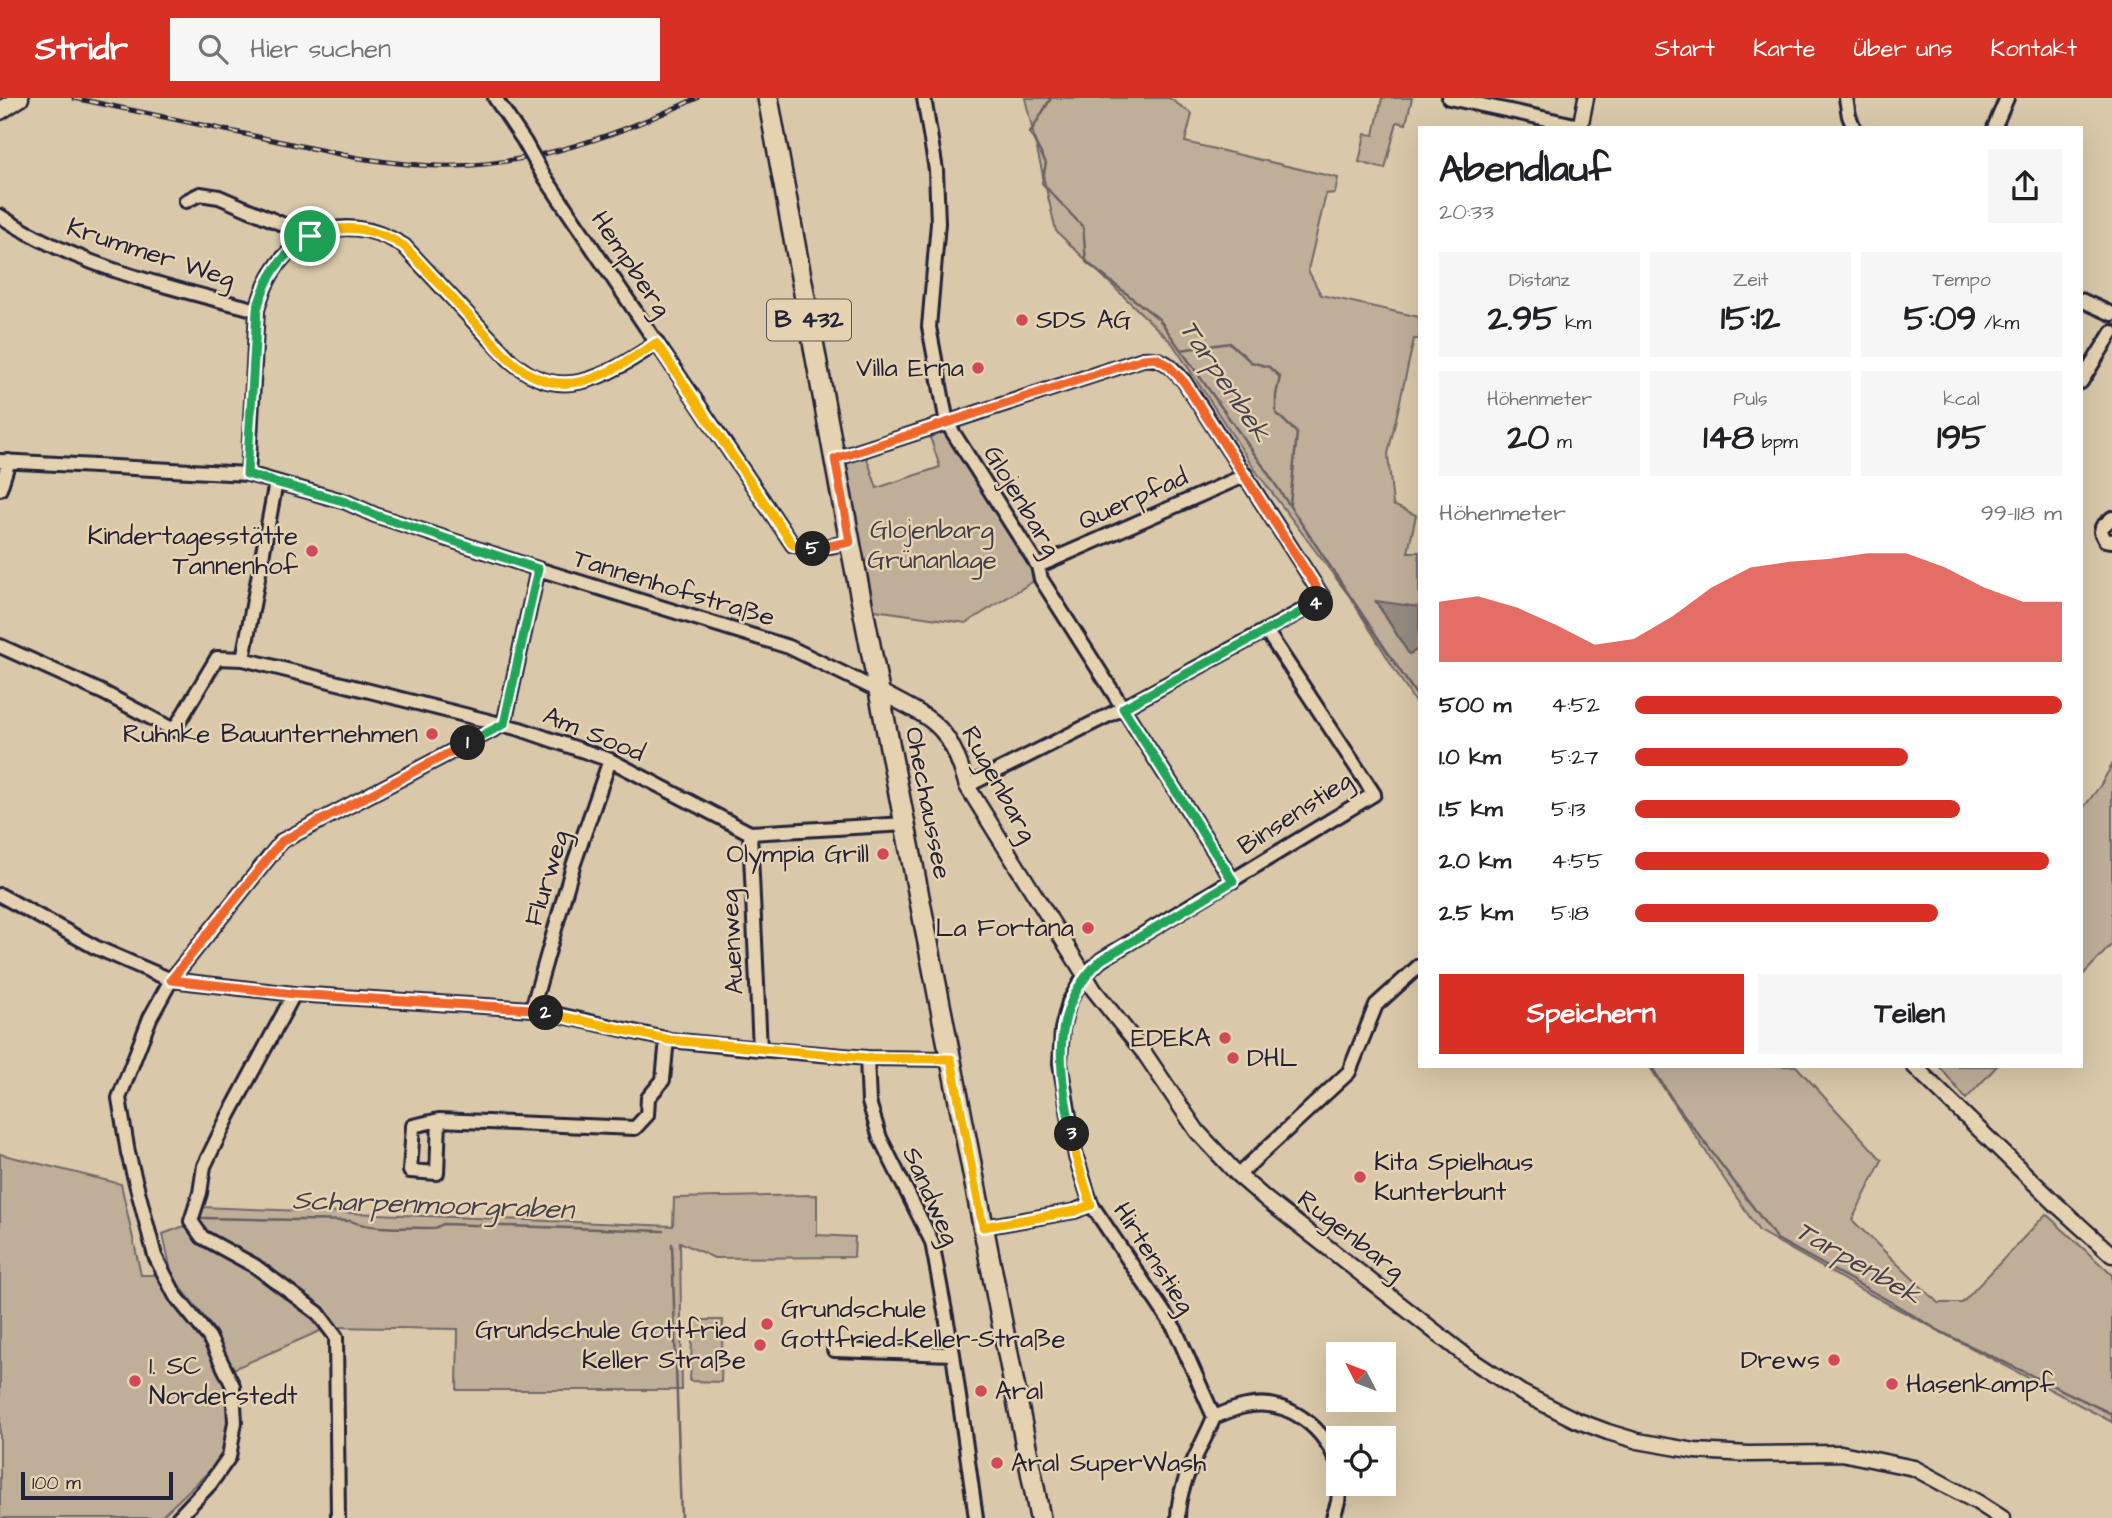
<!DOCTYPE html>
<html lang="de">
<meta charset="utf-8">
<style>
body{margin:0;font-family:"Architects Daughter",sans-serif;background:#f6f6f6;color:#202124;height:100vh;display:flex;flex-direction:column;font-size:26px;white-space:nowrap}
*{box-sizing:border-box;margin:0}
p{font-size:23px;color:#757577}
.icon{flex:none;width:38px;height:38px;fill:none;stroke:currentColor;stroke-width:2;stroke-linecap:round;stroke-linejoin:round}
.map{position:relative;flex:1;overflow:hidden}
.panel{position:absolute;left:1418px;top:28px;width:665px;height:942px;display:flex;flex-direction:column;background:#fff;border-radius:0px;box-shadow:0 7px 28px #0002}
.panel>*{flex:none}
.needle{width:46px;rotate:312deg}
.buttons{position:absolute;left:1326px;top:1244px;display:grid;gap:14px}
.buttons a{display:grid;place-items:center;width:70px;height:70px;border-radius:0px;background:#fff;box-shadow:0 7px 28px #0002;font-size:35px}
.scale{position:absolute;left:21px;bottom:18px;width:152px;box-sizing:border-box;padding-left:7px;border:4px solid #22223b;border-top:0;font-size:19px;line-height:24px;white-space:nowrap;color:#22223b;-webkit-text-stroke:5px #e5d2b0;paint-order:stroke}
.pin{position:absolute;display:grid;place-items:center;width:60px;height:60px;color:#fff;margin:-30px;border:4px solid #fff;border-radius:50%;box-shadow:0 2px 7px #0007}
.km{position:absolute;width:35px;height:35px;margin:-18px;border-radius:50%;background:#222;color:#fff;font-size:19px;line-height:35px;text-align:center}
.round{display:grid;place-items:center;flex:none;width:74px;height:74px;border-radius:0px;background:#f6f6f6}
.headline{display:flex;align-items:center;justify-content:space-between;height:119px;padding:0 21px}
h1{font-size:38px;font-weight:800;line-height:52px}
.figures{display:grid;grid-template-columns:repeat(3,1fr);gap:10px;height:119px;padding:7px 21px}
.figures div{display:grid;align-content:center;border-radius:0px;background:#f6f6f6;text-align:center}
.figures b{font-size:35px;font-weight:800}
.figures small{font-size:19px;font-weight:400}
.figures p{font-size:19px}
.chart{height:196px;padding:14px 21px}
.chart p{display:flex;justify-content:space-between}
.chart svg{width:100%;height:126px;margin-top:7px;fill:#d93025;opacity:.7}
.action{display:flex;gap:14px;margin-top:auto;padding:14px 21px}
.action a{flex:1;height:80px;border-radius:0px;background:#d93025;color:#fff;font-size:28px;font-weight:800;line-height:80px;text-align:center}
.action a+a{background:#f6f6f6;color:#202124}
ul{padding:0 21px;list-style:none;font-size:23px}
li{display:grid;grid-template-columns:112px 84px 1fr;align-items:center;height:52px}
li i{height:18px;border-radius:9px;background:#d93025}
header{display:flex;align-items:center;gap:42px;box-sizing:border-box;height:98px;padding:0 35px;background:#d93025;color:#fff}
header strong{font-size:33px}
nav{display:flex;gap:38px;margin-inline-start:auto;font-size:24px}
.search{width:490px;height:63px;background:#f6f6f6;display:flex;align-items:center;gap:18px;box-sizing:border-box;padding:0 24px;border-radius:0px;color:#757577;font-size:26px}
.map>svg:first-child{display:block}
</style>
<header>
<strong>Stridr</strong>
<div class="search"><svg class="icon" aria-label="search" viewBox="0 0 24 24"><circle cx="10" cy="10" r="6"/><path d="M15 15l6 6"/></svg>Hier suchen</div>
<nav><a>Start</a><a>Karte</a><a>Über uns</a><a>Kontakt</a></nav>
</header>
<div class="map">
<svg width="2112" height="1420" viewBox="0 0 2112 1420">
<rect width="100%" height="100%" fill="#d9c8a9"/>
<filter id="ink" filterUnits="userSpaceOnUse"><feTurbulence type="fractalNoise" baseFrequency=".0143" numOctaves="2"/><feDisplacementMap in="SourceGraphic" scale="14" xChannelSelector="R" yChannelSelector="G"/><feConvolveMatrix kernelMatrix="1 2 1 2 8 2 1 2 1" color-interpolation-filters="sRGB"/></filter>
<g filter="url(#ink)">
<path fill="#bfaf99" stroke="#70686a" stroke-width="2" d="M 1025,0 L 1169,0 L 1192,16 L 1185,44 L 1338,80 L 1335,95 L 1326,96 L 1308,172 L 1321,197 L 1419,219 L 1419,241 L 1414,241 L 1388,356 L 1393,407 L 1416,417 L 1408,454 L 1419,454 L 1419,509 L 1376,504 L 1409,556 L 1419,551 L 1419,611 L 1350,499 L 1258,376 L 1172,245 L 1056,133 Z
M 1382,0 L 1412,0 L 1406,26 L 1397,24 L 1385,71 L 1359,64 L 1365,36 L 1374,37 Z
M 945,331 L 1037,481 L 966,525 L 868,511 L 841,366 L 866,358 L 877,390 L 940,369 L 929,336 Z
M 2112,667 L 2112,846 L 2081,879 L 2081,713 L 2100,688 Z
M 1649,968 L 1796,968 L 1882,1062 L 1852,1122 L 1938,1205 L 1962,1205 L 2046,1116 L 2112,1177 L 2112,1324 L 1862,1192 L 1759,1133 Z
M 1939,968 L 1997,968 L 1966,1001 Z
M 0,1056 L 121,1086 L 141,1177 L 158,1177 L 207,1241 L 230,1289 L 226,1357 L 160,1420 L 0,1420 Z
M 817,1097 L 817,1137 L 855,1139 L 854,1159 L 714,1160 L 680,1144 L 682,1292 L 457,1292 L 458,1231 L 329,1229 L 231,1272 L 216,1234 L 172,1178 L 163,1136 L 195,1124 L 200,1109 L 673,1128 L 674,1100 Z
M 693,1222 L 723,1222 L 721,1284 L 690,1283 Z"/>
<path fill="#958a80" stroke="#676064" stroke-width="2" d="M 1376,503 L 1419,509 L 1419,551 L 1409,556 Z"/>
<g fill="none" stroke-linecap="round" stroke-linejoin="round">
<path stroke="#676064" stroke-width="2.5" d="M 1051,0 L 1030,35 L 1046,65 L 1042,85 L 1083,129 L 1086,164 L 1159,221 L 1263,368 L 1419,601
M 1181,252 L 1230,245 L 1251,264 L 1269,269 L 1280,279 L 1276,297 L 1276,315 L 1297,335 L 1290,406
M 1651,968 L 1672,1001 L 1777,1141 L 1891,1204 L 1941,1234 L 2112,1316
M 201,1120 L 351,1123 C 369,1132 412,1129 435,1130 L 443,1126 L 663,1133
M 672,1146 L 681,1420"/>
<defs>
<path id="minor" d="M 495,0 L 524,43
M 924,0 L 936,72 L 938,125 L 929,229 L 947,325 L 1038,468 L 1041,481 L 1233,783
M 1449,0 L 1580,28
M 1846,0 L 1849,18 L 1854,30
M 1994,30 L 2007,0
M 542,75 L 793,447 L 816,451 L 850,444
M 186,103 L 200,96 L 219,99 L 310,138
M 0,118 C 78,169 168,189 257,212
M 2081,202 L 2112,216
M 2081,284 L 2112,234
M 835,361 L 1143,261 C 1165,259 1171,269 1184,283 L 1324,501 L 1123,610 L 967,688
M 0,363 L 248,376 L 346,404 L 375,417 L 538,471 L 789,549 L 879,593
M 248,376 L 257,212 C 275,140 338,107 404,148 L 509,261 C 561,309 607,277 657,245
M 0,391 L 9,363
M 2112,420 L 2102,429 L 2101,434 L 2105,442 L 2112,443
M 1038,468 L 1246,377
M 0,548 L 104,595 L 174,632 L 217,560 L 243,561 L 520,631 L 610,662 L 750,735 L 906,726
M 243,561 L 276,384
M 750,735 L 760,951
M 0,797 L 95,849 L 171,882 L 294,896 L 532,911 L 670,942 L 760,951 L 867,960 L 951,961
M 294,896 L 229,1017 L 204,1068 L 200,1095 L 191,1123 L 202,1139 L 255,1168 L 318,1215 L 336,1239 L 338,1420
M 532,911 L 573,768 L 610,662
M 867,960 L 869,1004 L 880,1040 L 932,1144 L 953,1256 L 976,1420
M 439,1022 L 437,1075 L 410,1073 L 413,1028 L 439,1022 L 635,1030 L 647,1017 L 648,1000 L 663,982 L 667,941
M 1238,1077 L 1349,974 L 1376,907 L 1419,868
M 983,1129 L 1075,1113 L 1091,1106
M 834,1252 L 953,1256
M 1214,1319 C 1224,1315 1235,1310 1246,1308 C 1289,1299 1326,1331 1339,1370
M 178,1420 L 210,1386 L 229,1359 L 235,1324 L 233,1288 L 209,1239 L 175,1197 L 155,1158 L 128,1055 L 119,1000 L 150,920 L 171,882 L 282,743 L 504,626 L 538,471
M 1178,1420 C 1178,1383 1201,1352 1214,1319 L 1175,1231 L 1091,1106 L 1076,1059 L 1060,965 L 1062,931 L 1069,904 L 1085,877 L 1101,862 L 1374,696 L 1267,534
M 1333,1420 L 1338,1404 L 1340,1386"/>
<path id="tertiary" d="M 1580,30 L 1586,0
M 879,593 C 935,623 948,624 967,688 L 1094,892 L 1145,956 L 1197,1033 L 1238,1077 L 1267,1102 L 1470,1261 L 1522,1295 L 1576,1322 L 1608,1334 L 1638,1343 L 1695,1353 L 1749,1356 L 1841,1355 L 1914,1370 L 1977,1404 L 2002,1420
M 1914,968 L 2057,1107 L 2112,1157"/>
<path id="secondary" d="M 0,13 L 20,0"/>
<path id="primary" d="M 768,0 L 850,444 L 1040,1420"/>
</defs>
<use href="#minor" stroke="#22223b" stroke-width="18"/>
<use href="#tertiary" stroke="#22223b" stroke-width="19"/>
<use href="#secondary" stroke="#22223b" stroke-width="21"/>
<use href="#primary" stroke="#22223b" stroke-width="24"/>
<use href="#minor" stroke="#e5d2b0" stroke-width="12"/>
<use href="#tertiary" stroke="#e5d2b0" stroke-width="14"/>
<use href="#secondary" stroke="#e5d2b0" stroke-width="16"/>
<use href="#primary" stroke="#e5d2b0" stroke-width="19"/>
<defs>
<path id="rail" d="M 74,0 L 358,60 C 390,64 422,69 455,68 C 541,65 620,36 697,0"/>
</defs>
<use href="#rail" stroke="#22223b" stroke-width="5"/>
<use href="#rail" stroke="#e5d2b0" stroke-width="2.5" stroke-dasharray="8" stroke-linecap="butt"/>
<defs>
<path id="minor-bridge" d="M 524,43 L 542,75"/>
</defs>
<use href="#minor-bridge" stroke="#22223b" stroke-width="18" stroke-linecap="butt"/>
<use href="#minor-bridge" stroke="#e5d2b0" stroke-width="12"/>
</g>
</g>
<g fill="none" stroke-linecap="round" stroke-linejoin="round" filter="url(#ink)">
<defs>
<path id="split-1" d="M 310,138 C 281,156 265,180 257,212 L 247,376 L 346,404 L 375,417 L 538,471 L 504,626 L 468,645"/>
<path id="split-2" d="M 468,645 L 282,743 L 171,882 L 294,896 L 532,911 L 546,915"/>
<path id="split-3" d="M 546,915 L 670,942 L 867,960 L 951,961 L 983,1129 L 1075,1113 L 1091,1107 L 1076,1059 L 1072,1036"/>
<path id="split-4" d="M 1072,1036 C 1059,972 1048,911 1101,862 L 1233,783 L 1123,610 L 1316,506"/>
<path id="split-5" d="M 813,451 L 850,444 L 835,361 L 1143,261 L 1156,260 L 1168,267 L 1184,284 L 1324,501 L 1316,506"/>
<path id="split-6" d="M 310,138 C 344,125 373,129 404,148 L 509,261 C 561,309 607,277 656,245 L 793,447 L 813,451"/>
</defs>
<use href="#split-1" stroke="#fff" stroke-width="14"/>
<use href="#split-2" stroke="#fff" stroke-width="14"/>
<use href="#split-3" stroke="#fff" stroke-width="14"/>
<use href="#split-4" stroke="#fff" stroke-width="14"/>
<use href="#split-5" stroke="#fff" stroke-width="14"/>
<use href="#split-6" stroke="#fff" stroke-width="14"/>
<use href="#split-1" stroke="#22a559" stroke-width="9"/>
<use href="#split-2" stroke="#f0652b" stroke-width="9"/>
<use href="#split-3" stroke="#f5b400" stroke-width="9"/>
<use href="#split-4" stroke="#22a559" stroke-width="9"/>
<use href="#split-5" stroke="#f0652b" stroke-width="9"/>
<use href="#split-6" stroke="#f5b400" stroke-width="9"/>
</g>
<g fill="#d1495b" stroke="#e5d2b0" stroke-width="2.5">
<circle cx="1022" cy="222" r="7"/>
<circle cx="978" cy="270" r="7"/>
<circle cx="312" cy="453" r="7"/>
<circle cx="432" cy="636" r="7"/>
<circle cx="883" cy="756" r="7"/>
<circle cx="1088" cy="830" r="7"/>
<circle cx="1225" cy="940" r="7"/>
<circle cx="1233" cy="960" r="7"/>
<circle cx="1360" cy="1079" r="7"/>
<circle cx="767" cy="1226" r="7"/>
<circle cx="760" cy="1247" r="7"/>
<circle cx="1834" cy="1262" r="7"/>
<circle cx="135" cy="1283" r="7"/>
<circle cx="1892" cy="1286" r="7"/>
<circle cx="981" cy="1293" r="7"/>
<circle cx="997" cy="1365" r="7"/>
</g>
<g text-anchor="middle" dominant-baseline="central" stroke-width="5" stroke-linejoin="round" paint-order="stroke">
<rect fill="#e5d2b0" stroke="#5c575e" stroke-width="2" x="767" y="201.5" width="84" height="41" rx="5"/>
<g font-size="24" font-weight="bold" fill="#22223b">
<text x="809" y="222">B 432</text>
</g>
<g font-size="26" fill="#22223b" stroke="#e5d2b0">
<text transform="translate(151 155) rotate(18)">Krummer Weg</text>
<text transform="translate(631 166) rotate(56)">Hempberg</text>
<text transform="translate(1133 401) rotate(-24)">Querpfad</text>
<text transform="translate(1022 403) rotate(59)">Glojenbarg</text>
<text transform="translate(674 490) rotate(17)">Tannenhofstraße</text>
<text transform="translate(594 636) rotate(22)">Am Sood</text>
<text transform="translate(999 686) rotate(61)">Rugenbarg</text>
<text transform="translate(928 705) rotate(79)">Ohechaussee</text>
<text transform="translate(1295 715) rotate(-33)">Binsenstieg</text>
<text transform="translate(547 780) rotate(-73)">Flurweg</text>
<text transform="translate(732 844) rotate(-93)">Auenweg</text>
<text transform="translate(931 1098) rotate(66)">Sandweg</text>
<text transform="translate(1351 1137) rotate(38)">Rugenbarg</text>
<text transform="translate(1154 1160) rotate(57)">Hirtenstieg</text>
</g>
<g font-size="26" fill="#22223b" stroke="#e5d2b0" text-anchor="start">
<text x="1036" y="222">SDS AG</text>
<text x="964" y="270" text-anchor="end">Villa Erna</text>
<text x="298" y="438" text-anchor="end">Kindertagesstätte<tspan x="298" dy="30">Tannenhof</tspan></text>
<text x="418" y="636" text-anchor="end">Ruhnke Bauunternehmen</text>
<text x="869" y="756" text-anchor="end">Olympia Grill</text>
<text x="1074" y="830" text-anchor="end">La Fortana</text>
<text x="1211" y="940" text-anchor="end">EDEKA</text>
<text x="1247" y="960">DHL</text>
<text x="1374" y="1064">Kita Spielhaus<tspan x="1374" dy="30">Kunterbunt</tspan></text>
<text x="781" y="1211">Grundschule<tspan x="781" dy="30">Gottfried-Keller-Straße</tspan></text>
<text x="746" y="1232" text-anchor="end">Grundschule Gottfried<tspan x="746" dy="30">Keller Straße</tspan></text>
<text x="1820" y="1262" text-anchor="end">Drews</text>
<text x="149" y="1268">1. SC<tspan x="149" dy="30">Norderstedt</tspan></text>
<text x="1906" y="1286">Hasenkampf</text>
<text x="995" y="1293">Aral</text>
<text x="1011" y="1365">Aral SuperWash</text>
</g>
<g font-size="26" fill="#413e4e" stroke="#e5d2b0">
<text x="932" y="432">Glojenbarg<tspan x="932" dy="30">Grünanlage</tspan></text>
</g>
<g font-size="28" font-style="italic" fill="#444150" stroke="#e5d2b0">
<text transform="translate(1225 283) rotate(56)">Tarpenbek</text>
<text transform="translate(433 1107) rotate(2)">Scharpenmoorgraben</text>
<text transform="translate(1858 1165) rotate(30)">Tarpenbek</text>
</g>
</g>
</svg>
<div class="buttons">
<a><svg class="needle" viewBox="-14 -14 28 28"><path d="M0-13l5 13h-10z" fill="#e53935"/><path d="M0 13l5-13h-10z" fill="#757577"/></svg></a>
<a><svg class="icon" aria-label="locate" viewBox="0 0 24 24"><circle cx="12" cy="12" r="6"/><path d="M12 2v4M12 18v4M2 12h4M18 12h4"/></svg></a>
</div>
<div class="scale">100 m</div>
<div class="pin" style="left:310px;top:138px;background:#1e9e55"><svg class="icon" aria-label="arrive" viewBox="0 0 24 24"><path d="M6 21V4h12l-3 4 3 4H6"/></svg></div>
<b class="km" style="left:468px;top:645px">1</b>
<b class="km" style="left:546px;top:915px">2</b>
<b class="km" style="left:1072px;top:1036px">3</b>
<b class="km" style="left:1316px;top:506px">4</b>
<b class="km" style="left:813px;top:451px">5</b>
<section class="panel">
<div class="headline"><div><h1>Abendlauf</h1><p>20:33</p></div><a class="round"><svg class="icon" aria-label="share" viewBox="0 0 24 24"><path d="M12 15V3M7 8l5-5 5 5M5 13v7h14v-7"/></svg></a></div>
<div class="figures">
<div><p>Distanz</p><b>2.95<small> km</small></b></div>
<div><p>Zeit</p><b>15:12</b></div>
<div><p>Tempo</p><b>5:09<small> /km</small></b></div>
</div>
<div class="figures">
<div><p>Höhenmeter</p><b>20<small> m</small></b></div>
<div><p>Puls</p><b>148<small> bpm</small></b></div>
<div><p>kcal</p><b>195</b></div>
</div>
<div class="chart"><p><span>Höhenmeter</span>99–118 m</p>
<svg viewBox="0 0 160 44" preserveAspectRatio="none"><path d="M0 44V23L10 21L20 25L30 31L40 38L50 36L60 28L70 18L80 11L90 9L100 8L110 6L120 6L130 11L140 18L150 23L160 23V44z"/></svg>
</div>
<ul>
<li><b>500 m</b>4:52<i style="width:100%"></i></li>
<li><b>1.0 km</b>5:27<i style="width:64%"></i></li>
<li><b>1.5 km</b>5:13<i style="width:76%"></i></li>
<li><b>2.0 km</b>4:55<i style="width:97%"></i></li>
<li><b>2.5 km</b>5:18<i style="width:71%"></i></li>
</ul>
<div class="action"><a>Speichern</a><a>Teilen</a></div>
</section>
</div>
